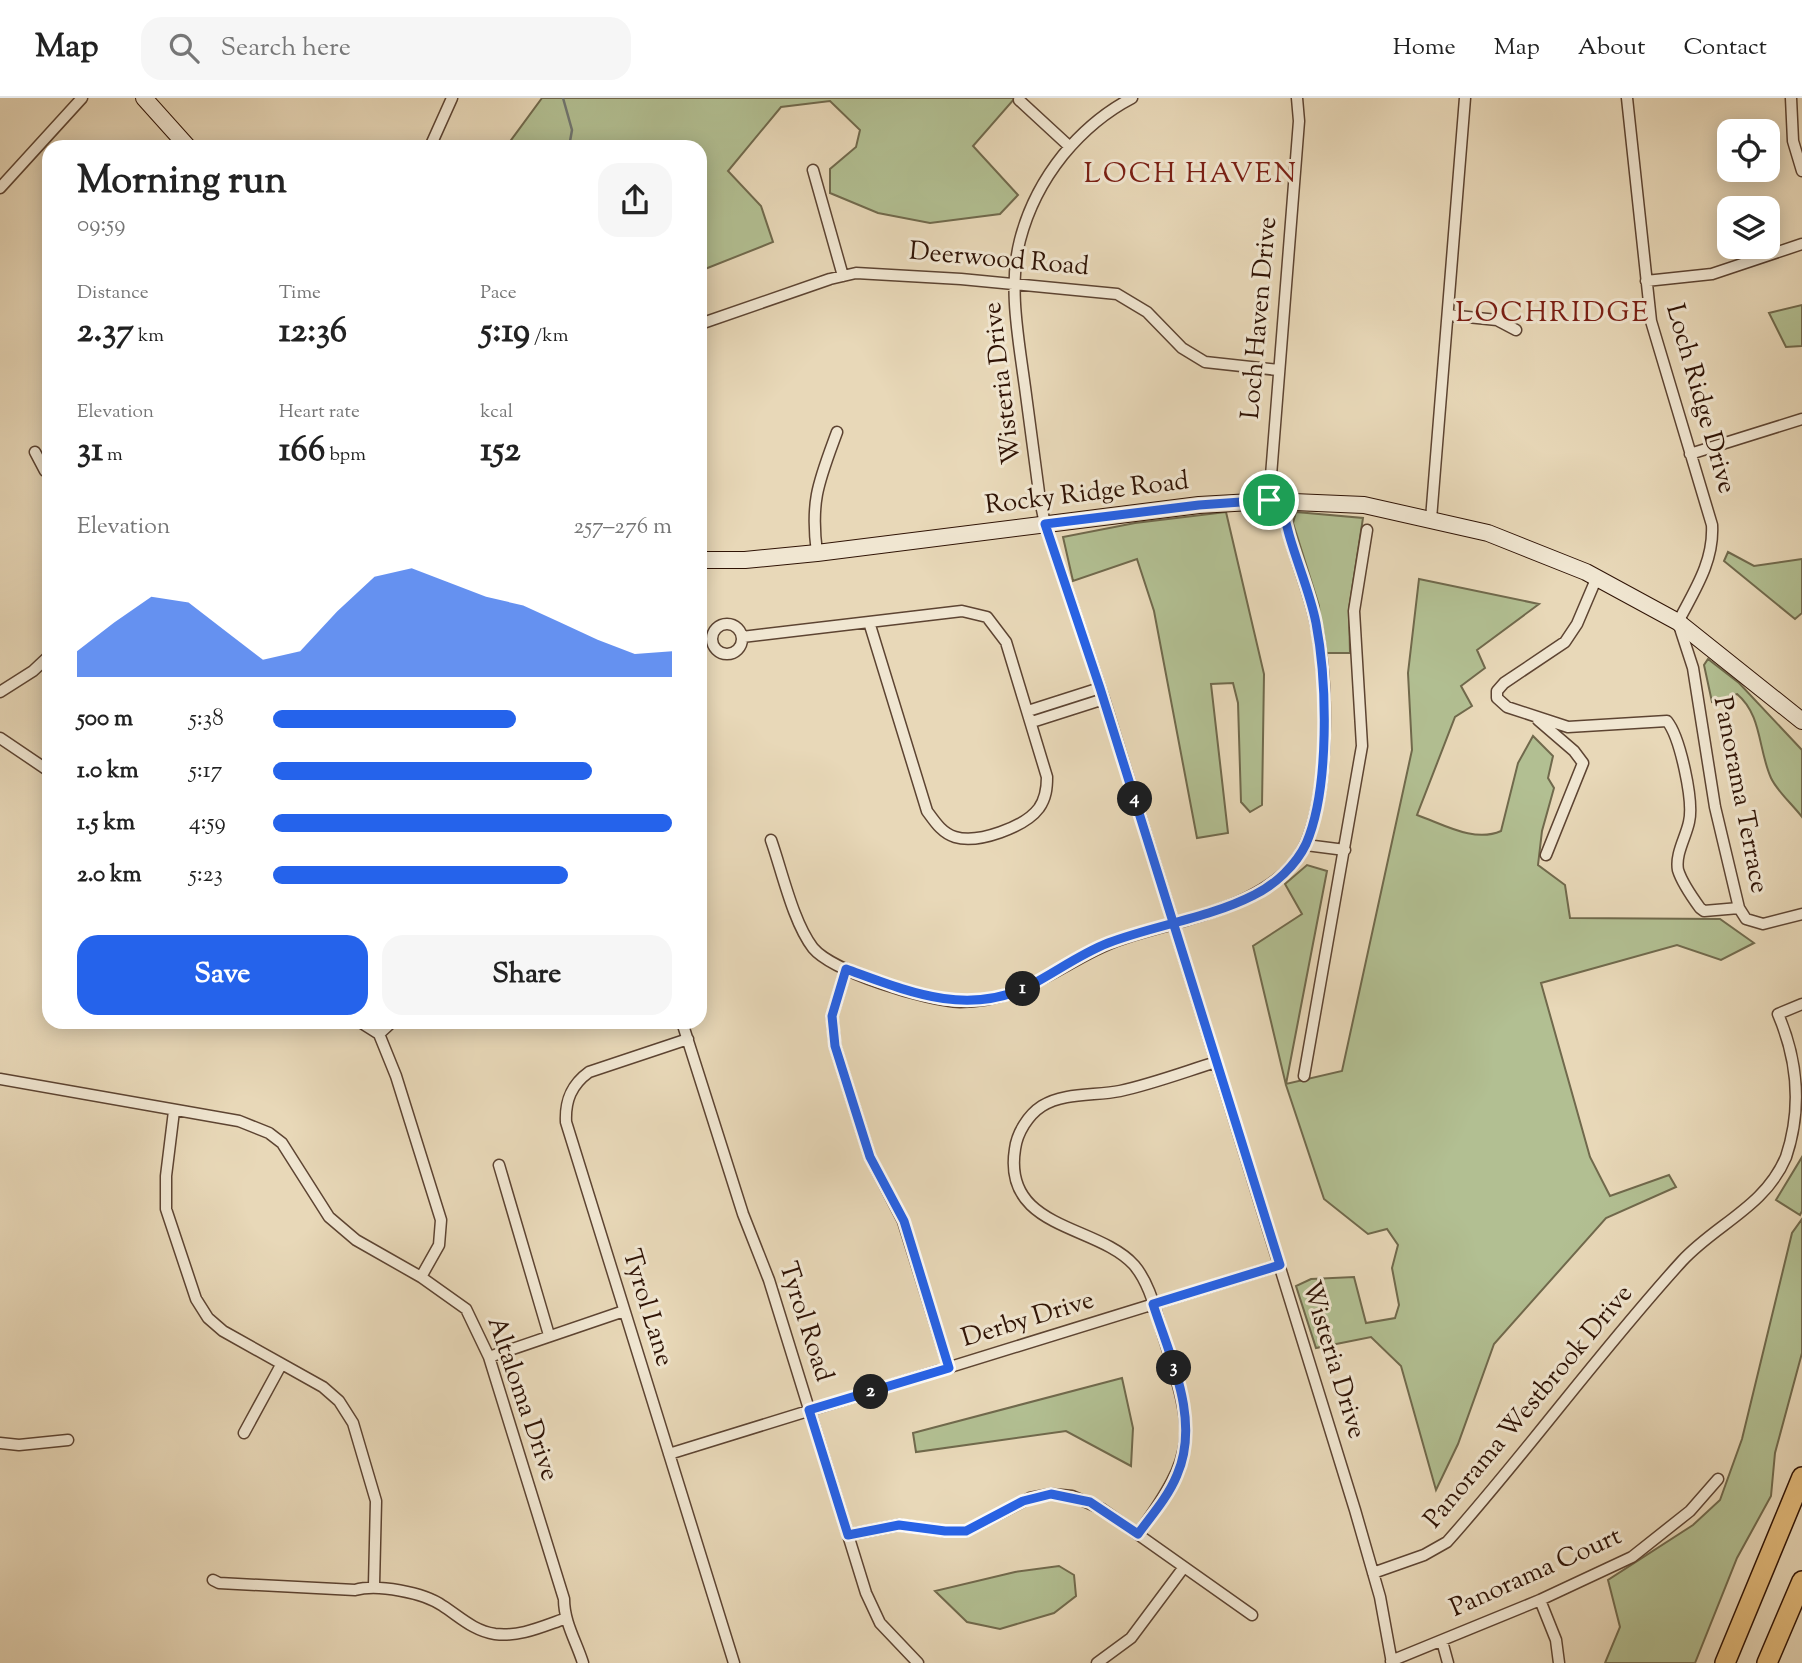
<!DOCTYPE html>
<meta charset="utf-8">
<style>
body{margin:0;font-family:"Sorts Mill Goudy",serif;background:#f6f6f6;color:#222;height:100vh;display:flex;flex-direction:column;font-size:26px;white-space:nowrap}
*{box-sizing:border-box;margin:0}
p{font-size:23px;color:#767676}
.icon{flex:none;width:38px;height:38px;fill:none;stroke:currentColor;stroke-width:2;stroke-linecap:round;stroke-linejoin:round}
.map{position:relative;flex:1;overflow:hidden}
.sheet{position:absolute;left:42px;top:42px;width:665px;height:889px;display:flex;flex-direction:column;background:#fff;border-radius:21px;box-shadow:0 4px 18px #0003}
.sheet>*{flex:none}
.tools{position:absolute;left:1717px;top:21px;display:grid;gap:14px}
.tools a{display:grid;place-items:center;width:63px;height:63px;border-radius:14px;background:#fff;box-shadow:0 4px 18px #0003;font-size:35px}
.pin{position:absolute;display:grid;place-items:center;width:60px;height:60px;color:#fff;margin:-30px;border:4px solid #fff;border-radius:50%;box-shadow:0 2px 7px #0007}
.km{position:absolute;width:35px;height:35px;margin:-18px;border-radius:50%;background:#222;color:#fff;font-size:19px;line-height:35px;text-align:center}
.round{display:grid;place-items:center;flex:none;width:74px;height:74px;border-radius:21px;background:#f6f6f6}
.headline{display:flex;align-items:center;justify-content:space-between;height:119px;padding:0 35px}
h1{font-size:38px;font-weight:700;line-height:52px}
.stats{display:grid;grid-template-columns:repeat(3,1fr);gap:10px;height:119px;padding:7px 35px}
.stats div{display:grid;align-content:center}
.stats b{font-size:35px;font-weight:700}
.stats small{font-size:19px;font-weight:400}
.stats p{font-size:19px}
.chart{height:196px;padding:14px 35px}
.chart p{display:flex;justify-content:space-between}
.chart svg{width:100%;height:126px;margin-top:7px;fill:#2563eb;opacity:.7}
.button{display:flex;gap:14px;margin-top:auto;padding:14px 35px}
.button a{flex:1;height:80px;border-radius:21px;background:#2563eb;color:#fff;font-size:28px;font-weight:700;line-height:80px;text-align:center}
.button a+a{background:#f6f6f6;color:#222}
ul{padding:0 35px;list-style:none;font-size:23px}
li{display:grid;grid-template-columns:112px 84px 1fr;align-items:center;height:52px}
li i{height:18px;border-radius:9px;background:#2563eb}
header{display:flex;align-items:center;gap:42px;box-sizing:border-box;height:98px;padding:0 35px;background:#fff;border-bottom:2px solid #e0e0e0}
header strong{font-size:33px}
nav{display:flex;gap:38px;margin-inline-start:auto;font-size:24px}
.search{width:490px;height:63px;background:#f6f6f6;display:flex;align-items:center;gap:18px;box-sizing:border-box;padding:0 24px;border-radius:21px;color:#767676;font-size:26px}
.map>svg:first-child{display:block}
</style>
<header>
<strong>Map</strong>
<div class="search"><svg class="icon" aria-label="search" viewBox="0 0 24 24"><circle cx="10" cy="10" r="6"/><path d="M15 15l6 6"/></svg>Search here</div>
<nav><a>Home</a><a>Map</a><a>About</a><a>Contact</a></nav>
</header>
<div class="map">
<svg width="1802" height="1565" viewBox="0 0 1802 1565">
<rect width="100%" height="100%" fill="#e8d8b8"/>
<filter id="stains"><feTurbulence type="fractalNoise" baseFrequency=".00286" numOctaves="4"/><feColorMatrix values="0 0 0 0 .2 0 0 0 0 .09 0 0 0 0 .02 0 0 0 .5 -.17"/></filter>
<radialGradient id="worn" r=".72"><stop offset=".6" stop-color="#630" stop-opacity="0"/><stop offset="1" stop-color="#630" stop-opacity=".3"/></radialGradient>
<path fill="#b2bf92" stroke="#70694c" stroke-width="2" d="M 542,0 L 1015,0 L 973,48 L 1018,97 L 1000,116 L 930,125 L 878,115 L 830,95 L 830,71 L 856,49 L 860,32 L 830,3 L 781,9 L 728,73 L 761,108 L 773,144 L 700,173 L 700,49 L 506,49 Z
M 1802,207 L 1802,248 L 1786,249 L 1769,215 Z
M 1226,414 L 1264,576 L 1262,707 L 1250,714 L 1241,704 L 1238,605 L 1233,585 L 1211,586 L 1228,735 L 1197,740 L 1154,513 L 1137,461 L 1073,483 L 1063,439 L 1135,425 Z
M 1296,414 L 1363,420 L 1349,511 L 1350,555 L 1322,555 L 1319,508 L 1293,425 Z
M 1728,454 L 1754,468 L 1802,461 L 1802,515 L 1795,521 L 1724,463 Z
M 1419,481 L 1539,506 L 1477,552 L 1485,570 L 1461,588 L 1472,608 L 1455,619 L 1417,717 C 1443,726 1474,745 1501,733 L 1518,665 L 1533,638 L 1553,658 L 1548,680 L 1554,690 L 1542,733 L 1538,767 L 1565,787 L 1570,820 L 1720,821 L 1754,845 L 1721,862 L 1677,847 L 1541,885 L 1590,1059 L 1610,1098 L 1669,1077 L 1676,1089 L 1606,1120 L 1494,1246 L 1458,1346 L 1436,1392 L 1401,1268 L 1371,1239 L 1316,1250 L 1296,1188 L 1311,1181 L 1354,1179 L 1366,1225 L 1395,1220 L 1399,1207 L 1392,1170 L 1398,1147 L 1387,1131 L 1368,1136 L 1324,1101 L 1286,987 L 1253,848 L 1302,816 L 1285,786 L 1307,767 L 1327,773 L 1286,986 L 1342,973 L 1412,652 L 1408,575 Z
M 1708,561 L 1739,585 L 1802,652 L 1802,719 C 1793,707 1777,693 1771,680 C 1758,651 1762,617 1737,596 L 1712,604 L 1704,567 Z
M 1802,1059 L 1802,1113 L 1800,1117 L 1776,1102 Z
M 1802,1121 L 1802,1255 L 1775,1355 L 1771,1398 L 1737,1460 L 1695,1565 L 1605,1565 L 1620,1529 L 1608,1482 L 1693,1427 L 1720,1402 L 1742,1341 L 1792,1135 Z
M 1122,1280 L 1133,1330 L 1131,1368 L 1066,1333 L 916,1354 L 913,1335 Z
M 1059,1468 L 1074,1477 L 1076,1498 L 1054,1515 L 1000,1531 L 967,1524 L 935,1493 L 1015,1474 Z"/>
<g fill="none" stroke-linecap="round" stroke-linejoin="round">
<path stroke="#707671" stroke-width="2.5" d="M 563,0 L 572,32 L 569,49"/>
<defs>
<path id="street" d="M 1132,0 C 1105,14 1082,34 1063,57 C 1043,82 1028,111 1020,142 C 1009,185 1017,232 1023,275 C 1029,317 1034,359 1040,402 L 1045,426 L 1104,601 L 1355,1412 L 1380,1499 L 1392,1565
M 1627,0 L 1651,223 L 1712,427 C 1714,464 1694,493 1678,524 L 1693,570 L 1715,709 L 1739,810 L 1746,821 L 1763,826 L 1802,816
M 1791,0 L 1793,43 L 1802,73
M 1019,2 L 1070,49
M 430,49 L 452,0
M 813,72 L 843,178
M 0,90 L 82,0
M 1646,183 L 1712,176 L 1802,146
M 1448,217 L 1497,222 L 1516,232
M 700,226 L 830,181 L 856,175 L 961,181 L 1117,196 L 1147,214 L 1182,250 L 1205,264 L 1278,272
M 35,354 L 45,373 L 49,375
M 1690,356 L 1802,321
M 1269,403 L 1299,23 L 1297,0
M 1431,421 L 1465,0
M 817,455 C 810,402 819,383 837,334
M 1597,479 L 1577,526 L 1565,544 L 1504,585 L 1497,593 L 1497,600 L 1507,609 L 1568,629 L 1667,623 C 1680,639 1694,703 1689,724 C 1686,739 1675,756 1678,772 C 1682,785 1692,799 1700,810 L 1704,813 L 1739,810
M 962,513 L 987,519 L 1006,544 L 1047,679 C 1047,690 1046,700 1039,710 C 1025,729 978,746 955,739 C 942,735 935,724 927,713 L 869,524 Z
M712 541a15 15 0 1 1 30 0a15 15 0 1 1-30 0Z
M 742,539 L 869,524
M 0,594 L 33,573 L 49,558
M 1028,613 L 1100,590
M 1538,622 L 1574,653 L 1583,665 L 1546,757
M 1032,624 L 1104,601
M 0,640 L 49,673
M 771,742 C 782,773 793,824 813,850 C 833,874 927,903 960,904 C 977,904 995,901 1011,895 C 1051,881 1084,853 1125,840 C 1183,821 1280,806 1306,745 C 1331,686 1329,570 1312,510 C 1302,474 1287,440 1282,403
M 1306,747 L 1345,752
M 846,871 L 832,918 L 835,948 L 870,1059 L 903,1123 L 949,1270
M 360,924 L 379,936 L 396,978 L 441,1122 L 439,1147 L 421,1179
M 682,924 L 743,1116 L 769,1182 L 866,1495 L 880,1525 L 918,1565
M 379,936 L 392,924
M 688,941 L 589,974 C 571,987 565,1003 566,1024 L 734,1565
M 1304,978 L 1362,648 L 1354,513 L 1367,432
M 0,981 L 239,1023 L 269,1035 L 282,1045 L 329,1119 L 356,1142 L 421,1179 L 466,1211 L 489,1259 L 564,1501 C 564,1524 576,1543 583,1565
M 174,1013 L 166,1078 L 166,1111 L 196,1201 L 208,1220 L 223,1233 L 323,1289 L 339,1303 L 353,1325 L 376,1403 L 374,1487
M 499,1067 L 549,1237
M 489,1259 L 624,1213
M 244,1335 L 281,1267
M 0,1345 L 19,1347 L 68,1342
M 669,1356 L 1280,1167
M 1138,1436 C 1199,1351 1194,1337 1164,1240 C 1156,1216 1151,1187 1134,1167 C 1097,1126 1002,1132 1015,1051 C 1017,1035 1028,1017 1042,1008 C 1064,994 1096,998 1120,993 C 1152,986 1184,974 1216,964
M 848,1437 L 899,1427 L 945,1433 L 966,1433 L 1030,1400 L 1051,1396 L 1072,1398 L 1102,1411 L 1252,1517
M 1373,1475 L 1424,1457 L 1447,1444 C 1528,1353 1600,1253 1682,1163 C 1716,1126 1765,1109 1786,1059 C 1802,1011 1798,963 1778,916 L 1802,906
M 213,1482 L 219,1485 L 355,1492 C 377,1486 423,1494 443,1508 C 460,1519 474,1533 495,1536 C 520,1539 541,1529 564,1521
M 1540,1502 L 1556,1542 L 1559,1565
M 1442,1543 L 1448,1565
M 1391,1563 L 1540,1502 L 1632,1459 L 1690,1413 L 1718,1381
M 1097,1565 L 1131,1540 L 1184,1469"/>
<path id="secondary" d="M 144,0 L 188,49
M 700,462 L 745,462 L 817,455 L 1199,407 L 1269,403 L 1364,407 L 1488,435 L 1586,474 L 1678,524 L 1802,623"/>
<path id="highway" d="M 1725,1565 L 1802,1379
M 1767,1565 L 1802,1483"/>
</defs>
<use href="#street" stroke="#5d4432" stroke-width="13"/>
<use href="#secondary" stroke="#2f1305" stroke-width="18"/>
<use href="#highway" stroke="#2f1305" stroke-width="22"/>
<use href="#street" stroke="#f0e6d1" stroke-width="10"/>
<use href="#secondary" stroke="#f0e6d1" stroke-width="16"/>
<use href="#highway" stroke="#e4bc7c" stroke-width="19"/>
</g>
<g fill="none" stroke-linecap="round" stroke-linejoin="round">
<defs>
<path id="route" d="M 1269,402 L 1282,403 C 1287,445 1308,484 1316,525 C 1327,583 1330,691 1306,746 C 1296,767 1275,787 1254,797 C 1209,820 1155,827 1108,845 C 1080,856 1056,874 1029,888 C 966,919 907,893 846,871 L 832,918 L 835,948 L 870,1059 L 904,1123 L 949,1270 L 809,1312 L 848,1437 L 899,1427 L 945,1433 L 966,1433 L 1023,1403 L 1051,1396 L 1090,1404 L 1138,1436 C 1152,1417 1168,1399 1177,1377 C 1201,1322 1170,1260 1153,1206 L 1280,1167 L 1100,590 L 1045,426 L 1199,407 L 1269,402"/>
</defs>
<use href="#route" stroke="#fff" stroke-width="14"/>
<use href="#route" stroke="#2563eb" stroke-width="9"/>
</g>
<g text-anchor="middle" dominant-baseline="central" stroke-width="6" stroke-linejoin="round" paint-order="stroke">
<g font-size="26" fill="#2f1305" stroke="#f0e6d1">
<text transform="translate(999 162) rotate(5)">Deerwood Road</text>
<text transform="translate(1260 220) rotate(-85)">Loch Haven Drive</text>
<text transform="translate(1003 285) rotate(-97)">Wisteria Drive</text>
<text transform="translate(1700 301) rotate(74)">Loch Ridge Drive</text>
<text transform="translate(1087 396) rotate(-7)">Rocky Ridge Road</text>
<text transform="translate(1740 697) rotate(79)">Panorama Terrace</text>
<text transform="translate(647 1210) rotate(73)">Tyrol Lane</text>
<text transform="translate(1028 1222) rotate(-17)">Derby Drive</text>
<text transform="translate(805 1224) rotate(72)">Tyrol Road</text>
<text transform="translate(1333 1262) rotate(73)">Wisteria Drive</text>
<text transform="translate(522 1301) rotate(71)">Altaloma Drive</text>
<text transform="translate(1529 1309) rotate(-50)">Panorama Westbrook Drive</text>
<text transform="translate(1536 1475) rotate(-24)">Panorama Court</text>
</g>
<g font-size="28" letter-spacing="2" fill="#7a1f14" stroke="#f0e6d1">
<text x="1191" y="77">LOCH HAVEN</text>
<text x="1553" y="216">LOCHRIDGE</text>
</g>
</g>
<rect width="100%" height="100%" filter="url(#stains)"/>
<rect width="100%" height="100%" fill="url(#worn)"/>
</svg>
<div class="tools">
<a><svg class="icon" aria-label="locate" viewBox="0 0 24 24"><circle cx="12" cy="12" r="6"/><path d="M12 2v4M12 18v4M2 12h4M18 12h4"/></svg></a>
<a><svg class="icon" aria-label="layers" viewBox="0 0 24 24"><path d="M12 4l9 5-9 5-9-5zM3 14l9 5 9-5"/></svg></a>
</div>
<div class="pin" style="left:1269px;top:402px;background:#1e9e55"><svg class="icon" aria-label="arrive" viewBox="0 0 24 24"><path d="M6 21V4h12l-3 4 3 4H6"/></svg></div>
<b class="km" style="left:1023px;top:891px">1</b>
<b class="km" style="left:871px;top:1294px">2</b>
<b class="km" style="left:1174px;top:1270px">3</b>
<b class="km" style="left:1135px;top:701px">4</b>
<section class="sheet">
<div class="headline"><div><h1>Morning run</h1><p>09:59</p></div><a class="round"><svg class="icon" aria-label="share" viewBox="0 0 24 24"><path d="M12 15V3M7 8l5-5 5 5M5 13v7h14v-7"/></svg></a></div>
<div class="stats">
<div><p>Distance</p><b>2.37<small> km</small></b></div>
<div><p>Time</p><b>12:36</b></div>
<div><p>Pace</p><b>5:19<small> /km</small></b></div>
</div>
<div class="stats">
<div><p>Elevation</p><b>31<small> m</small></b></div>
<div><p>Heart rate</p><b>166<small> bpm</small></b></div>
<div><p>kcal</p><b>152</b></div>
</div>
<div class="chart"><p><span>Elevation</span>257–276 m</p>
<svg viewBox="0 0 160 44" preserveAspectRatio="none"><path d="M0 44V35L10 25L20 16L30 18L40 28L50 38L60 35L70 21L80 9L90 6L100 11L110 16L120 19L130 25L140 31L150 36L160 35V44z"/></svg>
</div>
<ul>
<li><b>500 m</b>5:38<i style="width:61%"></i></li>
<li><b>1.0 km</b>5:17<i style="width:80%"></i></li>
<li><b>1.5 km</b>4:59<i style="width:100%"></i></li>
<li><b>2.0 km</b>5:23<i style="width:74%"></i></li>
</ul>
<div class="button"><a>Save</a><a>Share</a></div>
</section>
</div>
